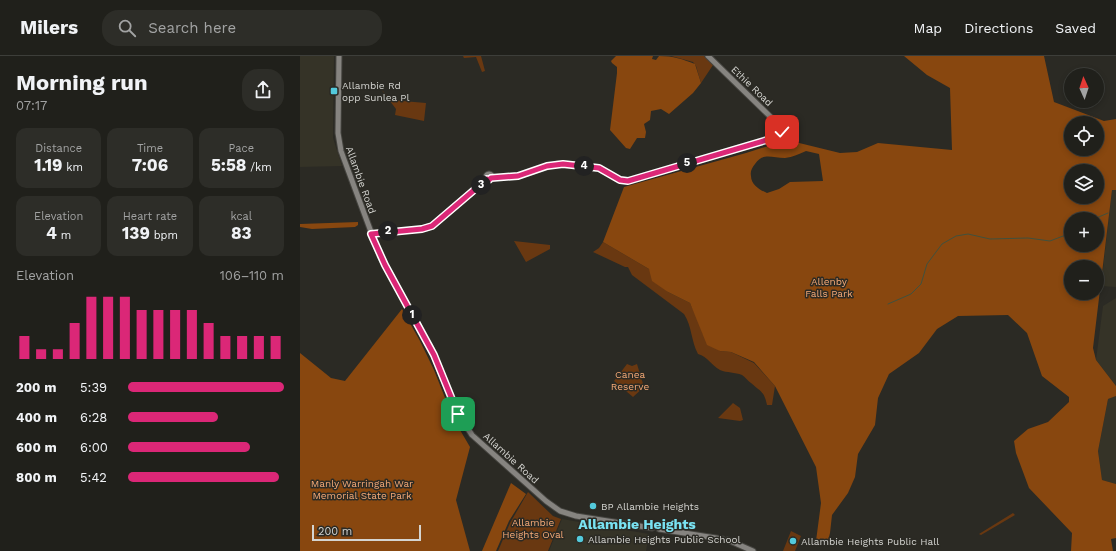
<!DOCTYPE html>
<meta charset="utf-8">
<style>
body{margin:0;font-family:"Work Sans",sans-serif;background:#2d2d28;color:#f1f3f6;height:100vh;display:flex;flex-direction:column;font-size:15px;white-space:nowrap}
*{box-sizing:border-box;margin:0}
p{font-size:13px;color:#a2a3a3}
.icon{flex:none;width:22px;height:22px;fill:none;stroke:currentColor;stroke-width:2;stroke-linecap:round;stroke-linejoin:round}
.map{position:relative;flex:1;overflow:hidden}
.side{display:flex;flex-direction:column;background:#20201b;width:300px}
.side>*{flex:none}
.needle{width:26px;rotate:357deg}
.buttons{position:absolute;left:764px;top:12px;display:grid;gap:8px}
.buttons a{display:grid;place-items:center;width:40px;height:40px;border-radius:50%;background:#20201b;box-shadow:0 2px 6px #0003,0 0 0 1px #3d3e3a;font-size:20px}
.scale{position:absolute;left:12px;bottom:10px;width:109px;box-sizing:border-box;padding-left:4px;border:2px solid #d4d4d0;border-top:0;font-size:11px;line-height:14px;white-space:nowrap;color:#d4d4d0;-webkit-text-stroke:3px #2b2a24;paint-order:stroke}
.pin{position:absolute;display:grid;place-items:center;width:34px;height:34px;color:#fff;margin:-17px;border-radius:8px;box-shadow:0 2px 6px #0006}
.km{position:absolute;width:20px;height:20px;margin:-10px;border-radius:50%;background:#222;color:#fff;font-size:11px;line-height:20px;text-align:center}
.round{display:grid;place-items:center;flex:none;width:42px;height:42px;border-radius:16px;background:#2d2d28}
.head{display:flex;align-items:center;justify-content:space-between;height:68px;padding:0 16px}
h1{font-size:22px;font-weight:700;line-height:30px}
.metrics{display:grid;grid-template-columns:repeat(3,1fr);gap:6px;height:68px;padding:4px 16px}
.metrics div{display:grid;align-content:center;border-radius:10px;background:#2d2d28;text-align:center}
.metrics b{font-size:17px;font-weight:700}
.metrics small{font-size:11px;font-weight:400}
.metrics p{font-size:11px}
.chart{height:112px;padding:8px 16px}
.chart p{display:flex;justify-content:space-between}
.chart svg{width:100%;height:72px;margin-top:4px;stroke:#db2777;stroke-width:6}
ul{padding:0 16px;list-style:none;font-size:13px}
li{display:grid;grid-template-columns:64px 48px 1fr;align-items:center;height:30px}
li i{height:10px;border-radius:5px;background:#db2777}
header{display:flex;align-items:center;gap:24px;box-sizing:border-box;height:56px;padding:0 20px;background:#20201b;border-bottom:1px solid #3d3e3a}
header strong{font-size:19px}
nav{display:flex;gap:22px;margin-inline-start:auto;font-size:14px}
.search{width:280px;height:36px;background:#2d2d28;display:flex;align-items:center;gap:10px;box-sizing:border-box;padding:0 14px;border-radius:16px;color:#a2a3a3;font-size:15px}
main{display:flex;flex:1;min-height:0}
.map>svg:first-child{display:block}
</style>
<header>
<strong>Milers</strong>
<div class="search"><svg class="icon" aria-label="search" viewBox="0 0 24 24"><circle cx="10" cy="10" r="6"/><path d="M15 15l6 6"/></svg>Search here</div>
<nav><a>Map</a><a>Directions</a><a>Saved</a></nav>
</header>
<main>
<section class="side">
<div class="head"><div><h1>Morning run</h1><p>07:17</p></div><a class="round"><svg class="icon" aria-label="share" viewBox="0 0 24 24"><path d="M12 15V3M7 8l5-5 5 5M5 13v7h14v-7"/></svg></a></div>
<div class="metrics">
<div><p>Distance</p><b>1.19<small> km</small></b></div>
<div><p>Time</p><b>7:06</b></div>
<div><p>Pace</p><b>5:58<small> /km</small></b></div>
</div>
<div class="metrics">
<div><p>Elevation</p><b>4<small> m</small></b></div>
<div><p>Heart rate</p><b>139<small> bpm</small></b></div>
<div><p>kcal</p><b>83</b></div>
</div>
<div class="chart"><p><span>Elevation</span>106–110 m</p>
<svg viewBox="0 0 160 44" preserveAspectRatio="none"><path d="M5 44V30M15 44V38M25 44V38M35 44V22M45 44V6M55 44V6M65 44V6M75 44V14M85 44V14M95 44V14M105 44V14M115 44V22M125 44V30M135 44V30M145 44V30M155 44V30"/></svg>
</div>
<ul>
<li><b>200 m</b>5:39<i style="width:100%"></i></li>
<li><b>400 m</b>6:28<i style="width:58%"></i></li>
<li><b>600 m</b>6:00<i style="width:78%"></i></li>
<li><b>800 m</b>5:42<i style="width:97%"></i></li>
</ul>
</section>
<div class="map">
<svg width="816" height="495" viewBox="0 0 816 495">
<rect width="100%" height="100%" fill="#2b2a24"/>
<path fill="#353327" d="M 0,0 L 34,0 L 33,82 L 42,110 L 0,111 Z
M 812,134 L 816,134 L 816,231 L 801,230 Z
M 816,242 L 816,330 L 796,304 L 803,250 Z
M 816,340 L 816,428 L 802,424 L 798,395 L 808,343 Z
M 262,463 L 349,478 L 346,495 L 249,495 Z"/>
<path fill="#693811" d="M 163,0 L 181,0 L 185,15 L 182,16 L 176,1 L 164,2 Z
M 371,0 L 404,0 L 413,9 L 401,27 L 396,10 L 393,6 Z
M 81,33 L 91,44 L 126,47 L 124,65 L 95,59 L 96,53 Z
M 214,185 L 250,189 L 250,193 L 226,206 Z
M 303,186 L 349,213 L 368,236 L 390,247 L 397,262 L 403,278 L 420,295 L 431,296 L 454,307 L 475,330 L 472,349 L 467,349 C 464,335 461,336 451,327 C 448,325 445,321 442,319 C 435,316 427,317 420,314 C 411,309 408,301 398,298 C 391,285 392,270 384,258 L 332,219 L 328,211 L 325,211 L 293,196 L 299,192 Z
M 327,308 L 332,310 L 337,308 L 344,331 L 333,341 L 314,325 Z
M 433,347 L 440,352 L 443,364 L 440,365 L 418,362 Z
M 228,436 L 253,460 L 261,463 L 248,495 L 198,495 L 210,467 Z
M 713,457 L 715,459 L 681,479 L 679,478 Z
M 491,475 L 501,480 L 495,495 L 483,495 Z"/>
<path fill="#88470f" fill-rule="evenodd" d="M 316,0 L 353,0 L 352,3 L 356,4 L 359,0 C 374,0 382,3 395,8 L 401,27 L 393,37 L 369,58 L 361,53 L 351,55 L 350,64 L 344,68 L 346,76 L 345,82 L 337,82 L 330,93 L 326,92 L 310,74 L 317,17 L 317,11 L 312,7 L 311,5 Z
M 604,0 L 744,0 L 754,46 L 804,65 L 816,63 L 816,134 L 812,134 L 793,292 L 796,304 L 816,330 L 816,340 L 808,343 L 798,395 L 802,424 L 816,428 L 816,482 L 811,483 L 813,495 L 771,495 L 772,477 L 729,432 L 716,397 L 714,385 L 728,373 L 748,366 L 769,346 L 769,341 L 742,320 L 727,277 L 708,259 L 658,260 L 637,273 L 619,297 L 589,318 L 578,342 L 575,369 L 558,398 L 555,421 L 548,437 L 532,459 L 530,477 L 527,489 L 516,485 L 521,447 L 516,411 L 475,330 L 454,306 L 431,296 L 420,295 L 407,289 L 390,247 L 368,236 L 352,225 L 349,213 L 303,186 L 324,131 L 446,97 L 487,84 L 540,97 L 557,96 L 578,87 L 652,94 L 650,32 L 627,19 ZM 771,67 L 797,67 L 797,93 L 771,93 ZM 506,95 L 519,98 L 523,125 L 490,126 L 479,133 L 467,137 C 460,134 451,129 451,120 C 450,115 452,112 455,108 C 463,96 472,102 485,102 C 493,101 499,98 506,95 ZM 771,115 L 797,115 L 797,141 L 771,141 ZM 771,163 L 797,163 L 797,189 L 771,189 ZM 771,211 L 797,211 L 797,237 L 771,237 Z
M 58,166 L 58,169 L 55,171 L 12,173 L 0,171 L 0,168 Z
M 102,253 L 120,285 L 134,314 L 153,362 L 170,391 L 156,444 L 170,495 L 0,495 L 0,297 L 31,322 L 45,325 Z
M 211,427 L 226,438 L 209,465 L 196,495 L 182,495 Z"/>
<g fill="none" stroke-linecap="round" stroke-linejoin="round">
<path stroke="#40513e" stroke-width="1" d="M 794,163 L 808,157
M 588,248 L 611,238 L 621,228 L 627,208 L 642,188 L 656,180 L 668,178 L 690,183 L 728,182 L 750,185 L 771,177"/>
<defs>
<path id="secondary" d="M 39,0 L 38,77 L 41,95 L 80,200 L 130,290 L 158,358 L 172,379 L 246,445 L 260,455 L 276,460 L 352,472
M 408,0 L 482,72
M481 74a3 3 0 1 1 6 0a3 3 0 1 1-6 0Z
M186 121a3 3 0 1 1 6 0a3 3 0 1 1-6 0Z
M 191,122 L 218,120 L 257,108 L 299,112 L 320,124 L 328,125 L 477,81 L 483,76
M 71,178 L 122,173 L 132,170 L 187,123
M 359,473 L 422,483
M 428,484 L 453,495"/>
</defs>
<use href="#secondary" stroke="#464540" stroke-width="7"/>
<use href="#secondary" stroke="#868480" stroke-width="5"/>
</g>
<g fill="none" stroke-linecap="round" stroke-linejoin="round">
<defs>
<path id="route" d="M 158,358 L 134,299 L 85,209 L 71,178 L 122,173 L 132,170 L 187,123 L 189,124 L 191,122 L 218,120 L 247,110 L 263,108 L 299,112 L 320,124 L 328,125 L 477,81 L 482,76"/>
</defs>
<use href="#route" stroke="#fff" stroke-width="8"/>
<use href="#route" stroke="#db2777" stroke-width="5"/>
</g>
<g fill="#53cadc" stroke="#2b2a24" stroke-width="1.5">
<rect x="30" y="31" width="8" height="8" rx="2"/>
<circle cx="293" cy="450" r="4"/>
<circle cx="280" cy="483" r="4"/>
<circle cx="493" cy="485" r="4"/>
</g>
<g text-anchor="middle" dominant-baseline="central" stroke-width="3" stroke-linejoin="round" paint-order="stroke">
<g font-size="10" fill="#d4d4d0" stroke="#2b2a24" text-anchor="start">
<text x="42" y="29">Allambie Rd<tspan x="42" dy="12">opp Sunlea Pl</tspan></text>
<text x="301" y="450">BP Allambie Heights</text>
<text x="288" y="483">Allambie Heights Public School</text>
<text x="501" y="485">Allambie Heights Public Hall</text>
</g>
<g font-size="10" fill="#d4d4d0" stroke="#2b2a24">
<text transform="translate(452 30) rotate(44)">Ethie Road</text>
<text transform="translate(61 124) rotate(70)">Allambie Road</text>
<text transform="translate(211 402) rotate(42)">Allambie Road</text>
</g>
<g font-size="10" fill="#f6aa77" stroke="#2b2a24">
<text x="529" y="225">Allenby<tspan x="529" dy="12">Falls Park</tspan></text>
<text x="330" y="318">Canea<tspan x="330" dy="12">Reserve</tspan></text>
<text x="62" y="427">Manly Warringah War<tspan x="62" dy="12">Memorial State Park</tspan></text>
<text x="233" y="466">Allambie<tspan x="233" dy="12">Heights Oval</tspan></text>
</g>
<g font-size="14" font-weight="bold" fill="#79e2f2" stroke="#2b2a24">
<text x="337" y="468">Allambie Heights</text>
</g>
</g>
</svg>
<div class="buttons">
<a><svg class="needle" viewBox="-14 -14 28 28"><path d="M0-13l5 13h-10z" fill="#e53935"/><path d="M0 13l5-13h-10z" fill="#a2a3a3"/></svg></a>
<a><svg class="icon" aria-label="locate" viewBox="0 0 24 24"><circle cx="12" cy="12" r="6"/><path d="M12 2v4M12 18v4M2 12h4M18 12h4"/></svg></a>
<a><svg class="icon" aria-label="layers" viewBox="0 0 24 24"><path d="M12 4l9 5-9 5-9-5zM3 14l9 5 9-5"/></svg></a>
<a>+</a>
<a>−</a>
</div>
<div class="scale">200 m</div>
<div class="pin" style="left:158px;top:358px;background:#1e9e55"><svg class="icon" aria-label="arrive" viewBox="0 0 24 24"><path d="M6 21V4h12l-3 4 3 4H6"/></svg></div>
<div class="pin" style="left:482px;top:76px;background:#d93025"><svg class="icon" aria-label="check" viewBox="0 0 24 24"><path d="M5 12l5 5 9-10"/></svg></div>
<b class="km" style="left:112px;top:259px">1</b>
<b class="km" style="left:88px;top:175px">2</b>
<b class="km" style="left:181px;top:129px">3</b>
<b class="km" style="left:284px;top:110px">4</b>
<b class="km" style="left:387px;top:107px">5</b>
</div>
</main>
